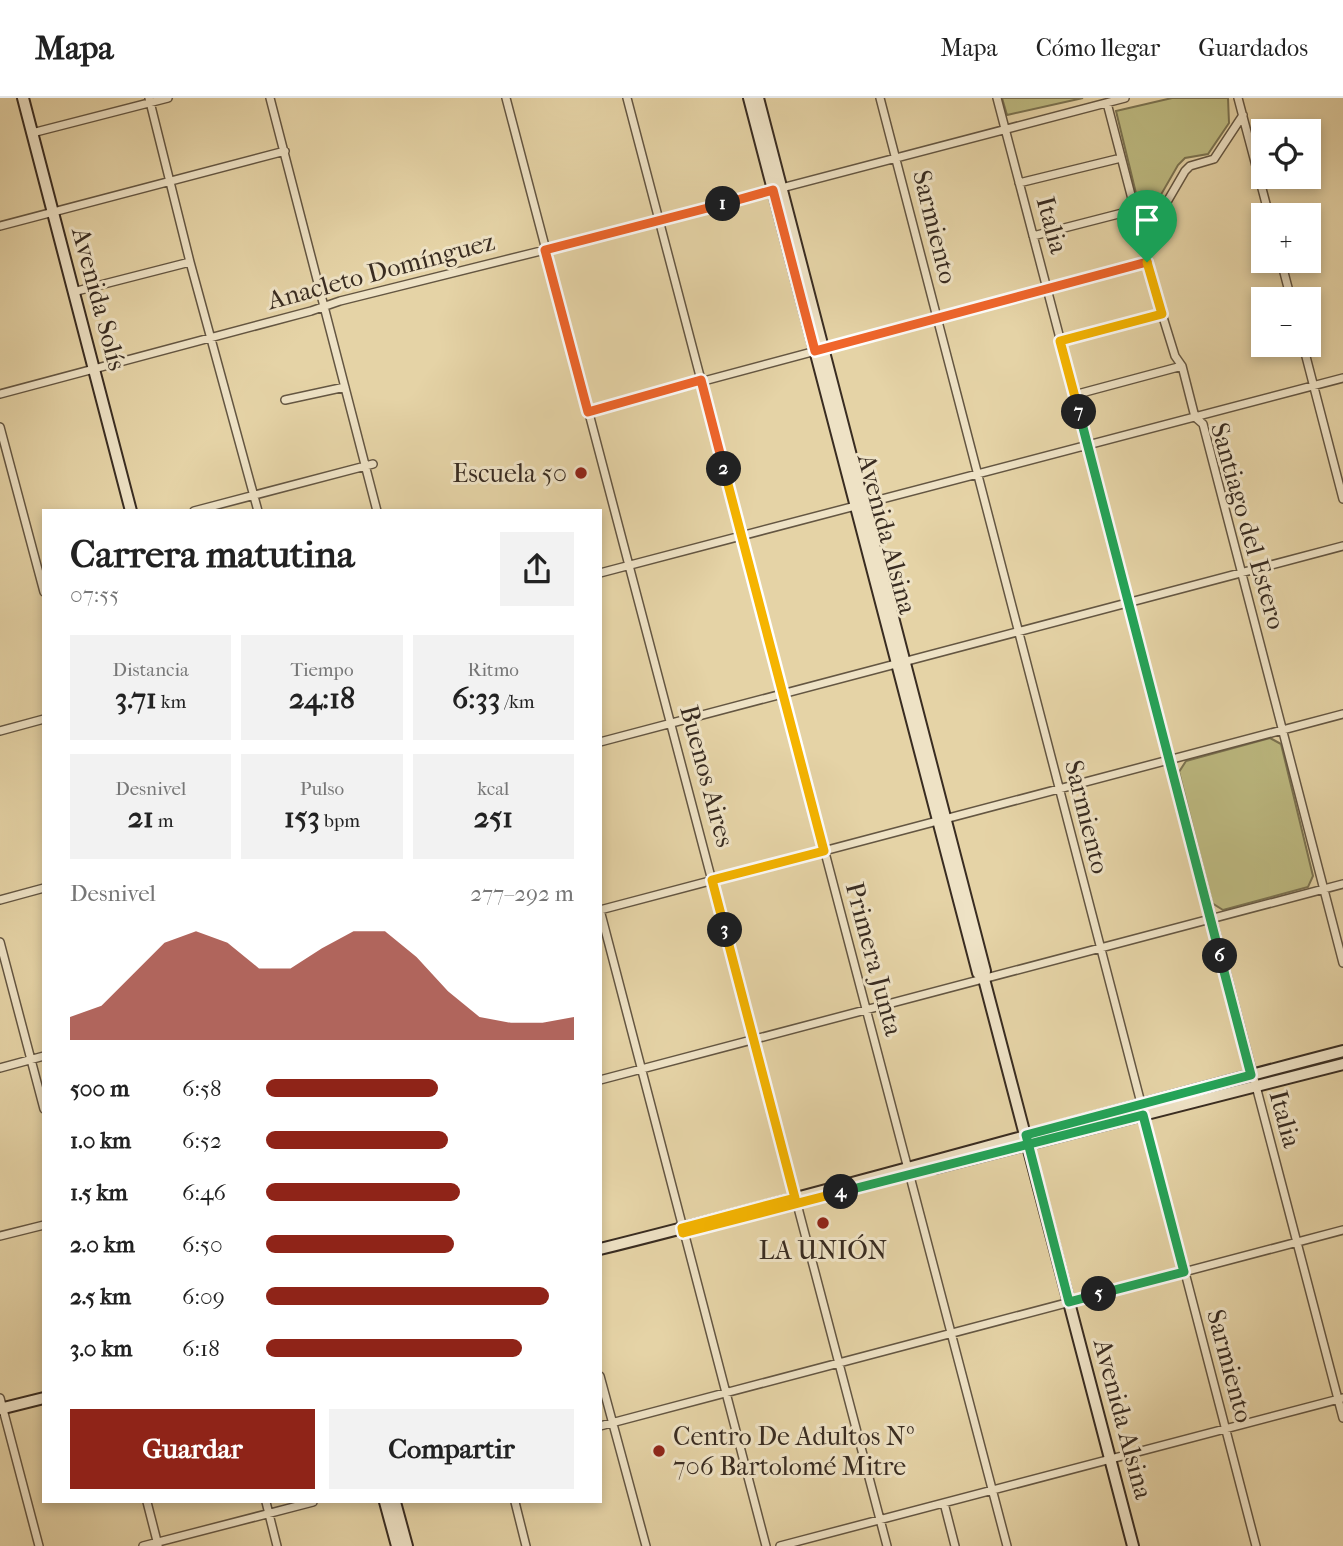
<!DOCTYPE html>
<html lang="es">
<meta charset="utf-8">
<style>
body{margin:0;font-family:"IM FELL French Canon",serif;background:#f2f2f2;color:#222;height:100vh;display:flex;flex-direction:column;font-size:26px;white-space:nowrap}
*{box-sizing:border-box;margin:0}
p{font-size:23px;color:#767676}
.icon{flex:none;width:38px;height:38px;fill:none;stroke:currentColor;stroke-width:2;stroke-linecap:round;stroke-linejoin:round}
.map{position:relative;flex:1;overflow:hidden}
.side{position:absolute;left:42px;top:411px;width:560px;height:994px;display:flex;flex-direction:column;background:#fff;border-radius:0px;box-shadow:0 4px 10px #0003}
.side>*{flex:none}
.buttons{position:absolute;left:1251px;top:21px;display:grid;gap:14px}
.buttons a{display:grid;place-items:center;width:70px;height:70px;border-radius:0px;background:#fff;box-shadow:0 4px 10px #0003;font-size:35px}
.pin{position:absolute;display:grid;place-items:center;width:60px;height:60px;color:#fff;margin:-72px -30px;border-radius:50% 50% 50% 0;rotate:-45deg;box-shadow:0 0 7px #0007}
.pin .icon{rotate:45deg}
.km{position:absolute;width:35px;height:35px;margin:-18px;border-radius:50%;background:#222;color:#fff;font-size:19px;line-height:35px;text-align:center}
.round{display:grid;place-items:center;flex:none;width:74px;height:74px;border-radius:0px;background:#f2f2f2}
.headline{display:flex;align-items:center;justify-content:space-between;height:119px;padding:0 28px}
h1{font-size:38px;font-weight:700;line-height:52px}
.stats{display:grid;grid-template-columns:repeat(3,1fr);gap:10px;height:119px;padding:7px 28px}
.stats div{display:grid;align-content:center;border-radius:0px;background:#f2f2f2;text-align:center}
.stats b{font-size:30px;font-weight:700}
.stats small{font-size:19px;font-weight:400}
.stats p{font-size:19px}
.chart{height:196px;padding:14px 28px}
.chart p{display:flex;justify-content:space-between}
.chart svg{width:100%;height:126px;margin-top:7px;fill:#8f2418;opacity:.7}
.action{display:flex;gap:14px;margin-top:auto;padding:14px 28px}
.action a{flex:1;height:80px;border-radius:0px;background:#8f2418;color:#fff;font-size:28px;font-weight:700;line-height:80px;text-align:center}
.action a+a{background:#f2f2f2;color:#222}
ul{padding:0 28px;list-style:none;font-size:23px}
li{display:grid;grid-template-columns:112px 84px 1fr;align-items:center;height:52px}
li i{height:18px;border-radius:9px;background:#8f2418}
header{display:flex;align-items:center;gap:42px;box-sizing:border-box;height:98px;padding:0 35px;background:#fff;border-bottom:2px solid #e0e0e0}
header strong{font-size:33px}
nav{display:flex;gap:38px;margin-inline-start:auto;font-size:24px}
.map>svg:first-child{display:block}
</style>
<header>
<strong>Mapa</strong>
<nav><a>Mapa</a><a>Cómo llegar</a><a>Guardados</a></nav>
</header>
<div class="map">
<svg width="1343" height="1448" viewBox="0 0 1343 1448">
<rect width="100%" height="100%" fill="#e5d3a6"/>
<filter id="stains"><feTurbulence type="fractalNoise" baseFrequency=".00286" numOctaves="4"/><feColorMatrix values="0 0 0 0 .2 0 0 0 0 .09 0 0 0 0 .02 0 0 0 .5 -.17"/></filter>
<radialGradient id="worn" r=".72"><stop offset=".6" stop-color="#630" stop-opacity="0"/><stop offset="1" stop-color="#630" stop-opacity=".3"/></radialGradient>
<path fill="#bdba81" stroke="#7b7351" stroke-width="2" d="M 1002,0 L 1083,0 L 1007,17 Z
M 1172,0 L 1228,0 L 1229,25 L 1208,56 L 1185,60 L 1178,67 L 1147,121 L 1142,120 L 1116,13 Z
M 1270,640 L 1281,646 L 1313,778 L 1308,789 L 1223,812 L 1212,805 L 1179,674 L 1186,663 Z"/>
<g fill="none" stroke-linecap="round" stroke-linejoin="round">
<defs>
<path id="street" d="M 149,0 L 190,164 L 258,413
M 270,0 L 377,413
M 506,0 L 887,1448
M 627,0 L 1007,1448
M 880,0 L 1256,1448
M 997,0 L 1343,1320
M 1238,0 L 1269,117
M 1107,5 L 1162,216 L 1175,258 L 1182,268 L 1195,319 L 1203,326 L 1343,865
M 32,35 L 168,0
M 1019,85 L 1121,60
M 0,128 L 285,53
M 1033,138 L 1134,112
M 1143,145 L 1185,73 L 1190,68 L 1214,61 L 1243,17
M 1281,163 L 1291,201
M 73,194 L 190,164
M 1060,243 L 1162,216
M 1303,247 L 1343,401
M 0,296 L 311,213 L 340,203 L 545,152 L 1125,0
M 1074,297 L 1182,268
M 285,302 L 345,289
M 588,314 L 1148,164
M 0,329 L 44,494
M 194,413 L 373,366
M 600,475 L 1343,280
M 0,633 L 44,621
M 600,644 L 1343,448
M 0,802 L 44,790
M 600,812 L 1343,616
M 600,812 L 766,1448
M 0,844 L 44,1011
M 0,970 L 44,958
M 600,982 L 1343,786
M 0,1138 L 44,1127
M 600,1278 L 646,1448
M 0,1300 L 39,1448
M 600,1328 L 1343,1132
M 147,1404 L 158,1447
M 266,1404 L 277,1448
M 515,1404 L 526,1448
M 944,1405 L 955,1448
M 143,1448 L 313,1404
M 780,1448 L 1343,1300"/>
<path id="secondary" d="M 23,0 L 131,413
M 749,0 L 978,875 L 984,881 L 985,873 L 758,0
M 984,881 L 1133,1448
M 935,1070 L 1343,966
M 600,1151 C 849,1089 1095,1017 1343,953
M 0,1311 L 44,1300
M 385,1404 L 397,1448
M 395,1404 L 407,1448"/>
</defs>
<use href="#street" stroke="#645642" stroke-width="10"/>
<use href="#secondary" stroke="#392c21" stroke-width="14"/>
<use href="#street" stroke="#eee2c5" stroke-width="7"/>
<use href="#secondary" stroke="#eee2c5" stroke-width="10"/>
</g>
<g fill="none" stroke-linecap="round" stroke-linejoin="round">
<defs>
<path id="split-1" d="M 723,106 L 773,92 L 815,253 L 1147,164"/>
<path id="split-2" d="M 723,106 L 545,152 L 588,314 L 701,282 L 724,371"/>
<path id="split-3" d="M 724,371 L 824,753 L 712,782 L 725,832"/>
<path id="split-4" d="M 725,832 L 795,1100 L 682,1130 L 683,1135 L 841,1094"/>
<path id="split-5" d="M 841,1094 L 1143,1017 L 1184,1174 L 1099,1196"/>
<path id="split-6" d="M 1099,1196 L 1069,1204 L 1026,1037 L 1251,977 L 1220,858"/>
<path id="split-7" d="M 1079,314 L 1220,858"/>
<path id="split-8" d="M 1079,314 L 1060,243 L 1162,216 L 1147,164"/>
</defs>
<use href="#split-1" stroke="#fff" stroke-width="14"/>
<use href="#split-2" stroke="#fff" stroke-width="14"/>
<use href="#split-3" stroke="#fff" stroke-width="14"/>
<use href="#split-4" stroke="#fff" stroke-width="14"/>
<use href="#split-5" stroke="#fff" stroke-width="14"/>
<use href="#split-6" stroke="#fff" stroke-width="14"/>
<use href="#split-7" stroke="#fff" stroke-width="14"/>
<use href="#split-8" stroke="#fff" stroke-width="14"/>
<use href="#split-1" stroke="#f0652b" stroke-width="9"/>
<use href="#split-2" stroke="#f0652b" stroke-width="9"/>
<use href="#split-3" stroke="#f5b400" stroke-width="9"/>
<use href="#split-4" stroke="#f5b400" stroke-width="9"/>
<use href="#split-5" stroke="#22a559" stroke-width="9"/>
<use href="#split-6" stroke="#22a559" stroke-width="9"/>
<use href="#split-7" stroke="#22a559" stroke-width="9"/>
<use href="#split-8" stroke="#f5b400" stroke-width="9"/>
</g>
<g fill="#8f2418" stroke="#eee2c5" stroke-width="2.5">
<circle cx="581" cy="375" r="7"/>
<circle cx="823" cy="1125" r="7"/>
<circle cx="659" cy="1353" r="7"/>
</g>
<g text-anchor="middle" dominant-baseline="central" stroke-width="6" stroke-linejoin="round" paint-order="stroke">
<g font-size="26" fill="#392c21" stroke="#eee2c5">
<text transform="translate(1052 127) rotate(75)">Italia</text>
<text transform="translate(935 129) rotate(76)">Sarmiento</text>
<text transform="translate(381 173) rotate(-15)">Anacleto Domínguez</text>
<text transform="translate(99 201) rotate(75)">Avenida Solís</text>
<text transform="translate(1248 428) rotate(74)">Santiago del Estero</text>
<text transform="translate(887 436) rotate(75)">Avenida Alsina</text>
<text transform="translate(707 678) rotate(75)">Buenos Aires</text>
<text transform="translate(1087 719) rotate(76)">Sarmiento</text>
<text transform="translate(874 861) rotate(75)">Primera Junta</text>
<text transform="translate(1285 1021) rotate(75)">Italia</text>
<text transform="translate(1230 1268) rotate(75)">Sarmiento</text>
<text transform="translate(1123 1321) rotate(75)">Avenida Alsina</text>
</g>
<g font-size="26" fill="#392c21" stroke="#eee2c5" text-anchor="end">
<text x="567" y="375">Escuela 50</text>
<text x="823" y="1152" text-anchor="middle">LA UNIÓN</text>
<text x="673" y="1338" text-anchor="start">Centro De Adultos Nº<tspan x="673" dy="30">706 Bartolomé Mitre</tspan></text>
</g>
</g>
<rect width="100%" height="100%" filter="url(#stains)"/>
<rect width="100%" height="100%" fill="url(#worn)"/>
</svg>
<div class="buttons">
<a><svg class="icon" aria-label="locate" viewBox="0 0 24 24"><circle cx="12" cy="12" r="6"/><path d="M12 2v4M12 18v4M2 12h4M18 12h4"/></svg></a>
<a>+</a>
<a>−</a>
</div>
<div class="pin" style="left:1147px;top:164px;background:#1e9e55"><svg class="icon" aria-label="arrive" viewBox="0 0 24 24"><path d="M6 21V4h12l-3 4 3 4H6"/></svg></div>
<b class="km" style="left:723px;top:106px">1</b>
<b class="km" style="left:724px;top:371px">2</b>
<b class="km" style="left:725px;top:832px">3</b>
<b class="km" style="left:841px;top:1094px">4</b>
<b class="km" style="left:1099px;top:1196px">5</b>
<b class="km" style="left:1220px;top:858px">6</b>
<b class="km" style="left:1079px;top:314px">7</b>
<section class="side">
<div class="headline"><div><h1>Carrera matutina</h1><p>07:55</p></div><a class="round"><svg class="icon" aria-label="share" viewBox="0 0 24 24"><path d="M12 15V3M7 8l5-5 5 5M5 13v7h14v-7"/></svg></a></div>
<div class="stats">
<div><p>Distancia</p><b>3.71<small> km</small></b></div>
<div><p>Tiempo</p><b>24:18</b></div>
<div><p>Ritmo</p><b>6:33<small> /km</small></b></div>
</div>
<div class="stats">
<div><p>Desnivel</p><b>21<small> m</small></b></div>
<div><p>Pulso</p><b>153<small> bpm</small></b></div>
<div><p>kcal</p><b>251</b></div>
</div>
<div class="chart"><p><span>Desnivel</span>277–292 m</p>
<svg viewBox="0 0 160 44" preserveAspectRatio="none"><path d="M0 44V36L10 32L20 21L30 10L40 6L50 10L60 19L70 19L80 12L90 6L100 6L110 15L120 27L130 36L140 38L150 38L160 36V44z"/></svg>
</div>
<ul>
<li><b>500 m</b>6:58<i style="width:56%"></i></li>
<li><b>1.0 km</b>6:52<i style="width:59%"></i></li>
<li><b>1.5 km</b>6:46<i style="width:63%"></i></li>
<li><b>2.0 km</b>6:50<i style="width:61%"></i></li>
<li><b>2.5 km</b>6:09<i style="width:92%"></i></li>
<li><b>3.0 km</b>6:18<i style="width:83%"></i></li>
</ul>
<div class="action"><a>Guardar</a><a>Compartir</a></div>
</section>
</div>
